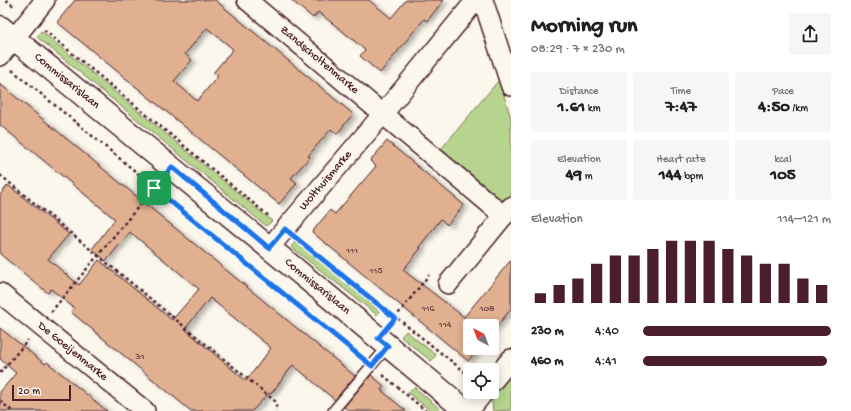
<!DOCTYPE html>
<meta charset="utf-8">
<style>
body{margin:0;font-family:"Gochi Hand",sans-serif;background:#f6f6f6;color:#202124;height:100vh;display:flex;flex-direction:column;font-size:15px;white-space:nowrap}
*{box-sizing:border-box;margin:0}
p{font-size:13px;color:#757577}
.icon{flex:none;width:22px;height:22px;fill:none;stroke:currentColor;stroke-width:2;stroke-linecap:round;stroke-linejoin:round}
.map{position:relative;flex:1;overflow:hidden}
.sheet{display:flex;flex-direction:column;background:#fff;width:340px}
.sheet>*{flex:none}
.needle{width:26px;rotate:319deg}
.controls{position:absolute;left:463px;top:319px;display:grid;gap:8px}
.controls a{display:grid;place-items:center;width:36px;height:36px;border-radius:4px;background:#fff;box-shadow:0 2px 10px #0003;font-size:20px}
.scale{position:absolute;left:12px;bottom:10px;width:59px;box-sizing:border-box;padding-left:4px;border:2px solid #4a1f2b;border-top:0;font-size:11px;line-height:14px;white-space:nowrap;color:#4a1f2b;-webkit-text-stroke:3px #fbf7ec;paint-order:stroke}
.pin{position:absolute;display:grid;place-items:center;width:34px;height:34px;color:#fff;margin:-17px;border-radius:8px;box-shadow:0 2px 6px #0006}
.round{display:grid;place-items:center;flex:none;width:42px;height:42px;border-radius:4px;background:#f6f6f6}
.summary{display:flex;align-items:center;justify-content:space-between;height:68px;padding:0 20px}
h1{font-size:22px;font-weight:700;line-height:30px}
.stats{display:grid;grid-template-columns:repeat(3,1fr);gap:6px;height:68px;padding:4px 20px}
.stats div{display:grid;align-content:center;border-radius:4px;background:#f6f6f6;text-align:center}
.stats b{font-size:17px;font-weight:700}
.stats small{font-size:11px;font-weight:400}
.stats p{font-size:11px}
.chart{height:112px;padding:8px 20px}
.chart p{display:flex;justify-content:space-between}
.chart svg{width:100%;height:72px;margin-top:4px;stroke:#4a1f2b;stroke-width:6}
ul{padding:0 20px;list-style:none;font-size:13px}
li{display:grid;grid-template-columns:64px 48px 1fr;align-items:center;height:30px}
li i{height:10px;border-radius:5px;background:#4a1f2b}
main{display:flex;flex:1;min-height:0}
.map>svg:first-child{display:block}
</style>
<main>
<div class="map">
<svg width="511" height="411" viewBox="0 0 511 411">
<defs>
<filter id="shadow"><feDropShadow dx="4.5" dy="2.5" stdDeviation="2" flood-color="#0004"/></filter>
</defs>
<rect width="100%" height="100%" fill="#fbf7ec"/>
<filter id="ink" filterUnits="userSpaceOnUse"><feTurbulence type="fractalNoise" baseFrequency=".025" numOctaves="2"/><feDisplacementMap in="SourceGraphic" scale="8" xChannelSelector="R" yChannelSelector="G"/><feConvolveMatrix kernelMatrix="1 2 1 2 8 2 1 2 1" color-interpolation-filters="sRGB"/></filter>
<g filter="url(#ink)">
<path fill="#b6d48d" stroke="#807a5c" d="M 41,31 L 272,221 L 266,226 L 37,37 Z
M 499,80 L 511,118 L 511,194 L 504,202 L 441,149 Z
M 296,241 L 355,288 L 379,311 L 377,315 L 291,247 Z
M 406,331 L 436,355 L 431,361 L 401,337 Z
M 511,372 L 511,410 L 493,411 L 491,396 Z
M 414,387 L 440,409 L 439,411 L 431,411 L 408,393 Z"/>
<path fill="#e0b091" stroke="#4a1f2b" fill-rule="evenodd" filter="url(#shadow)" d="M 75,0 L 215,0 L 353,114 L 337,134 L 331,129 L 308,156 L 310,157 L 291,178 L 297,183 L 279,204 L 57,22 ZM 207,28 L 233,49 L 213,73 L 218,76 L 197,101 L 174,81 L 192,60 L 185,54 Z
M 291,0 L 369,0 L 391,18 L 406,0 L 444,0 L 427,21 L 424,19 L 380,73 L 360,56 L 365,50 L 341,30 L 318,12 L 313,18 Z
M 0,84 L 355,376 L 335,400 L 293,365 L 271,394 L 269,393 L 252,411 L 191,411 L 71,312 L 74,308 L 51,289 L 48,293 L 0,254 L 0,195 L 8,185 L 69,234 L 48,259 L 79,285 L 99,260 L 172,320 L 199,289 L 130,232 L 106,261 L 92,249 L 115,219 L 0,125 ZM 210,298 L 271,348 L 246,381 L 185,329 Z
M 387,141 L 464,205 L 447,225 L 441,219 L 419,247 L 421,248 L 403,270 L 464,317 L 511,260 L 511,309 L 492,332 L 492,326 L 470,326 L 470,348 L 479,348 L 468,361 L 312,232 L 330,210 L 335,214 L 376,166 L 370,161 Z
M 0,328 L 45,364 L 47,362 L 107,411 L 0,411 L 0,392 L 16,373 L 0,359 Z
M 371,375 L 384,386 L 381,390 L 406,411 L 348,411 L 344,407 Z"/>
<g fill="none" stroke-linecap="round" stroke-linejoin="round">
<defs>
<path id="service" d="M 333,411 L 388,346"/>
<g id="minor">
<path id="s1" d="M 247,0 L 504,216"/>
<path d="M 483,0 L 511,86"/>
<path d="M 0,56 L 45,0"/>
<path id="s2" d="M 269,248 L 382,115 L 476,0"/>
<path d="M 448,284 L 511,207"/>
<path id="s3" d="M 0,293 L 145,411"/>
<path d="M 492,382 L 511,359"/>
<path d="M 469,411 L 484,392"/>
</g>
<g id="tertiary">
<path id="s4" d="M 0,27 L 328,296 L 466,411"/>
</g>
</defs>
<use href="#service" stroke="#4a1f2b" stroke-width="12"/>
<use href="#minor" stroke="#4a1f2b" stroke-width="22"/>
<use href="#tertiary" stroke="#4a1f2b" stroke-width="25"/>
<path stroke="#4a1f2b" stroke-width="2.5" stroke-dasharray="3 3" stroke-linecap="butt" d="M 6,0 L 15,7
M 44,30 L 270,217
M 12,70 L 360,356
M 0,175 L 276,402 L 276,411
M 299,240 L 470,376
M 51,312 L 158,183
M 391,323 L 429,275
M 0,373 L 28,340
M 383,375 L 426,411
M 0,401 L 12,411"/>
<use href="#service" stroke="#fbf7ec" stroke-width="9"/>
<use href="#minor" stroke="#fbf7ec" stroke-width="19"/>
<use href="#tertiary" stroke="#fbf7ec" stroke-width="22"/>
</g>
</g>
<g fill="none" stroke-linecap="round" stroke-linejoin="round" filter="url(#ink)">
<defs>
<path id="route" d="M 172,167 L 269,248 L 285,229 L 395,318 L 378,338 L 388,346 L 372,366 L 154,188 Z"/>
</defs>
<use href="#route" stroke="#fff" stroke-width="8"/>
<use href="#route" stroke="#1a73e8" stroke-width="5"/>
</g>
<g text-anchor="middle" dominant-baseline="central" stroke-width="3" stroke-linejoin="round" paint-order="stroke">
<g font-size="10" fill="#704344">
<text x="352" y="251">111</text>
<text x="376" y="271">115</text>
<text x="428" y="309">116</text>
<text x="487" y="309">108</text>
<text x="445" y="325">114</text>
<text x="140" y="357">31</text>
</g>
<g font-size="12" fill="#4a1f2b" stroke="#fbf7ec">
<text stroke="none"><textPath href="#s1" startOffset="94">Zandscholtenmarke</textPath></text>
<text stroke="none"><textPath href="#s4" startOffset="86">Commissarislaan</textPath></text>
<text stroke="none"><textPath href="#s2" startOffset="88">Wolthuismarke</textPath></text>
<text stroke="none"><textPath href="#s4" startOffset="410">Commissarislaan</textPath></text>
<text stroke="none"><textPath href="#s3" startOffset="93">De Goeijenmarke</textPath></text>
</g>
</g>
</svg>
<div class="controls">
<a><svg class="needle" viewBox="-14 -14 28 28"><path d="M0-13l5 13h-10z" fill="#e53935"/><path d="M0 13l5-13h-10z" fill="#757577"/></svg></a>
<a><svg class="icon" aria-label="locate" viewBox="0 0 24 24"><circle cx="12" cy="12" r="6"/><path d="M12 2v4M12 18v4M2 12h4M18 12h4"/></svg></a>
</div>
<div class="scale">20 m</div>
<div class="pin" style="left:154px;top:188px;background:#1e9e55"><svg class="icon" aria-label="arrive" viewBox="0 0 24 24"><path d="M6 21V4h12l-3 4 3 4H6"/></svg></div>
</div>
<section class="sheet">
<div class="summary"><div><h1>Morning run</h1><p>08:29 · 7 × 230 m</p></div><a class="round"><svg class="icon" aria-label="share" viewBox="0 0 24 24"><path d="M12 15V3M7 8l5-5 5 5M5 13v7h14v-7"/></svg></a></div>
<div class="stats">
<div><p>Distance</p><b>1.61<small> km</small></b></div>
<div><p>Time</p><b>7:47</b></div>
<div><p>Pace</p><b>4:50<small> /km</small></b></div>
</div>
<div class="stats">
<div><p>Elevation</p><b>49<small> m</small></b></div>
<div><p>Heart rate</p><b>144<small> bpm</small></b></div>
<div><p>kcal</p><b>105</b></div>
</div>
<div class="chart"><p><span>Elevation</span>114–121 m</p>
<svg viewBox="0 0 160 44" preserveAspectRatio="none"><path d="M5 44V38M15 44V33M25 44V29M35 44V20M45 44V15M55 44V15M65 44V11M75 44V6M85 44V6M95 44V6M105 44V11M115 44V15M125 44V20M135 44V20M145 44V29M155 44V33"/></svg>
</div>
<ul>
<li><b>230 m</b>4:40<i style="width:100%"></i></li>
<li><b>460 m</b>4:41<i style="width:98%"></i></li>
</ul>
</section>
</main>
